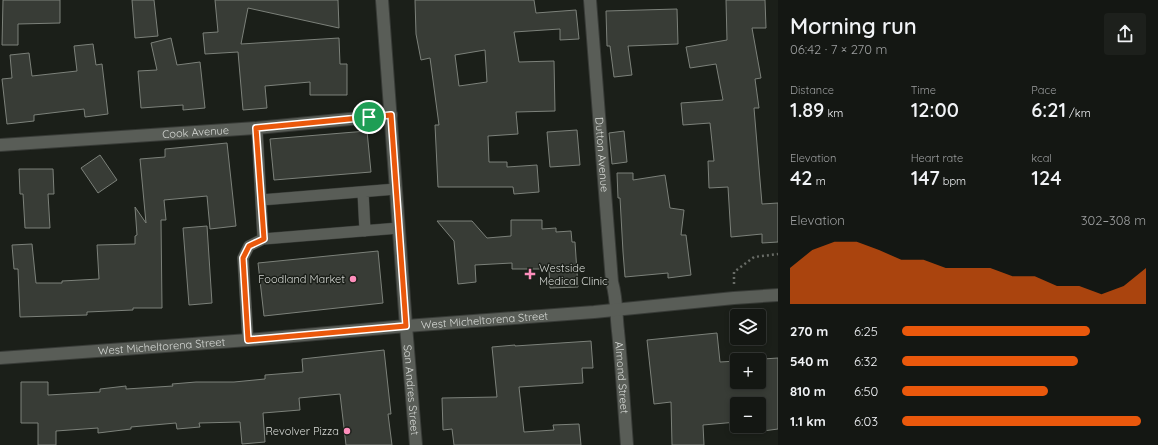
<!DOCTYPE html>
<meta charset="utf-8">
<style>
body{margin:0;font-family:Quicksand,sans-serif;background:#1d201c;color:#f1f3f6;height:100vh;display:flex;flex-direction:column;font-size:15px;white-space:nowrap}
*{box-sizing:border-box;margin:0}
p{font-size:13px;color:#9d9fa0}
.icon{flex:none;width:22px;height:22px;fill:none;stroke:currentColor;stroke-width:2;stroke-linecap:round;stroke-linejoin:round}
.map{position:relative;flex:1;overflow:hidden}
.sheet{display:flex;flex-direction:column;background:#141713;width:380px}
.sheet>*{flex:none}
.fabs{position:absolute;left:730px;top:309px;display:grid;gap:8px}
.fabs a{display:grid;place-items:center;width:36px;height:36px;border-radius:4px;background:#141713;box-shadow:0 2px 6px #0003,0 0 0 1px #333633;font-size:20px}
.pin{position:absolute;display:grid;place-items:center;width:34px;height:34px;color:#fff;margin:-17px;border:2px solid #fff;border-radius:50%;box-shadow:0 1px 4px #0007}
.round{display:grid;place-items:center;flex:none;width:42px;height:42px;border-radius:4px;background:#1d201c}
.headline{display:flex;align-items:center;justify-content:space-between;height:68px;padding:0 12px}
h1{font-size:22px;font-weight:600;line-height:30px}
.figures{display:grid;grid-template-columns:repeat(3,1fr);gap:6px;height:68px;padding:4px 12px}
.figures div{display:grid;align-content:center}
.figures b{font-size:20px;font-weight:600}
.figures small{font-size:11px;font-weight:400}
.figures p{font-size:11px}
.chart{height:112px;padding:8px 12px}
.chart p{display:flex;justify-content:space-between}
.chart svg{width:100%;height:72px;margin-top:4px;fill:#ea580c;opacity:.7}
ul{padding:0 12px;list-style:none;font-size:13px}
li{display:grid;grid-template-columns:64px 48px 1fr;align-items:center;height:30px}
li i{height:10px;border-radius:5px;background:#ea580c}
main{display:flex;flex:1;min-height:0}
.map>svg:first-child{display:block}
</style>
<main>
<div class="map">
<svg width="778" height="445" viewBox="0 0 778 445">
<rect width="100%" height="100%" fill="#1b1f19"/>
<path fill="#383c36" stroke="#7c817a" fill-rule="evenodd" d="M 3,0 L 60,0 L 60,23 L 18,24 L 18,45 L 2,45 Z
M 132,0 L 154,0 L 158,36 L 135,38 Z
M 215,0 L 338,0 L 339,28 L 248,8 L 241,44 L 339,38 L 340,64 L 347,64 L 347,95 L 310,95 L 310,82 L 265,86 L 267,108 L 243,110 L 238,52 L 205,54 L 203,33 L 218,32 Z
M 415,0 L 534,0 L 536,13 L 576,10 L 579,39 L 560,40 L 560,29 L 514,32 L 519,62 L 554,61 L 555,111 L 516,112 L 518,134 L 488,136 L 489,162 L 507,162 L 507,167 L 537,165 L 539,192 L 514,194 L 513,187 L 438,187 L 435,125 L 439,125 L 430,58 L 421,60 L 416,34 ZM 485,50 L 487,82 L 459,86 L 455,55 Z
M 726,0 L 765,0 L 766,28 L 752,28 L 761,78 L 755,79 L 759,108 L 754,108 L 762,204 L 778,203 L 778,242 L 762,243 L 762,234 L 731,237 L 728,187 L 709,188 L 708,161 L 714,161 L 710,123 L 683,125 L 681,103 L 723,100 L 716,64 L 690,68 L 686,47 L 727,40 Z
M 677,9 L 678,44 L 628,46 L 632,75 L 614,77 L 610,46 L 607,46 L 606,11 Z
M 171,38 L 177,65 L 200,62 L 205,108 L 183,110 L 183,105 L 141,108 L 138,71 L 157,70 L 151,43 Z
M 93,44 L 96,65 L 102,64 L 108,114 L 85,117 L 84,109 L 34,115 L 34,121 L 7,124 L 2,79 L 12,78 L 10,55 L 29,53 L 32,76 L 77,71 L 74,46 Z
M 577,130 L 580,165 L 550,167 L 547,132 Z
M 367,131 L 371,172 L 274,180 L 270,139 Z
M 624,131 L 627,162 L 612,164 L 609,133 Z
M 227,143 L 236,226 L 210,229 L 207,196 L 164,200 L 166,220 L 161,220 L 162,308 L 133,308 L 133,310 L 87,312 L 87,315 L 20,317 L 18,269 L 14,269 L 12,245 L 32,244 L 36,283 L 62,283 L 62,281 L 99,279 L 97,245 L 135,244 L 135,236 L 137,235 L 135,207 L 146,223 L 140,159 L 165,157 L 165,149 Z
M 100,155 L 117,180 L 98,193 L 81,168 Z
M 19,169 L 53,169 L 54,194 L 48,194 L 50,228 L 25,228 L 23,194 L 20,194 Z
M 617,173 L 633,173 L 633,180 L 665,175 L 670,208 L 684,210 L 681,235 L 686,235 L 691,275 L 668,278 L 668,273 L 625,277 L 623,252 L 620,198 L 618,198 Z
M 511,220 L 542,220 L 542,229 L 556,228 L 556,232 L 571,231 L 572,242 L 575,242 L 578,287 L 550,288 L 549,269 L 512,269 L 512,263 L 475,265 L 476,282 L 458,284 L 454,241 L 437,221 L 472,221 L 487,238 L 511,236 Z
M 207,226 L 212,303 L 189,305 L 183,228 Z
M 378,251 L 383,303 L 264,316 L 258,263 Z
M 717,333 L 720,362 L 737,361 L 737,382 L 759,382 L 759,360 L 748,360 L 778,358 L 778,429 L 763,431 L 761,420 L 759,420 L 759,404 L 737,404 L 737,422 L 703,425 L 704,445 L 672,445 L 671,402 L 654,404 L 647,340 Z
M 591,341 L 593,368 L 582,368 L 583,383 L 519,387 L 524,432 L 554,430 L 553,425 L 579,424 L 581,445 L 454,445 L 452,429 L 443,430 L 442,398 L 497,397 L 492,347 L 515,345 L 515,346 Z
M 384,350 L 391,414 L 388,414 L 392,445 L 346,445 L 340,394 L 299,398 L 300,410 L 263,413 L 265,442 L 242,444 L 240,422 L 199,423 L 200,427 L 177,429 L 176,423 L 131,427 L 131,429 L 98,433 L 98,428 L 56,431 L 56,445 L 38,445 L 38,423 L 21,423 L 21,382 L 48,382 L 48,395 L 100,392 L 100,389 L 126,386 L 126,389 L 173,386 L 172,384 L 196,382 L 234,382 L 265,379 L 265,375 L 303,372 L 302,359 Z"/>
<g fill="none" stroke-linecap="round" stroke-linejoin="round">
<defs>
<path id="lane" d="M 257,128 L 263,239
M 363,192 L 365,231
M 261,200 L 396,189
M 248,340 L 243,258 L 249,246 L 263,239 L 399,228"/>
<g id="street">
<path id="s1" d="M 590,0 L 612,282 C 617,299 616,315 618,331 C 622,369 624,407 627,445"/>
<path id="s2" d="M 0,145 L 257,128 L 391,115"/>
</g>
<g id="secondary">
<path id="s3" d="M 382,0 L 406,326 L 416,445"/>
<path id="s4" d="M 0,358 L 248,340 L 406,326 L 594,312 L 734,298 L 778,295"/>
</g>
</defs>
<use href="#lane" stroke="#383b37" stroke-width="12"/>
<use href="#street" stroke="#383b37" stroke-width="14"/>
<use href="#secondary" stroke="#383b37" stroke-width="14"/>
<path stroke="#686b66" stroke-width="2.5" stroke-dasharray="2 3" stroke-linecap="butt" d="M 734,284 L 734,272 L 754,257 L 778,254"/>
<use href="#lane" stroke="#595d57" stroke-width="11"/>
<use href="#street" stroke="#595d57" stroke-width="12"/>
<use href="#secondary" stroke="#595d57" stroke-width="12"/>
</g>
<g fill="none" stroke-linecap="round" stroke-linejoin="round">
<defs>
<path id="route" d="M 391,115 L 406,326 L 248,340 L 243,258 L 249,246 L 264,239 L 256,128 Z"/>
</defs>
<use href="#route" stroke="#fff" stroke-width="8"/>
<use href="#route" stroke="#ea580c" stroke-width="5"/>
</g>
<g fill="#fe8ebc" stroke="#1b1f19" stroke-width="1.5">
<path d="M528 268h4v4h4v4h-4v4h-4v-4h-4v-4h4z"/>
<circle cx="353" cy="279" r="4"/>
<circle cx="347" cy="431" r="4"/>
</g>
<g text-anchor="middle" dominant-baseline="central" stroke-width="3" stroke-linejoin="round" paint-order="stroke">
<g font-size="11" fill="#d5d8d4" stroke="#1b1f19">
<text stroke="none"><textPath href="#s2" startOffset="196">Cook Avenue</textPath></text>
<text stroke="none"><textPath href="#s1" startOffset="155">Dutton Avenue</textPath></text>
<text stroke="none"><textPath href="#s4" startOffset="486">West Micheltorena Street</textPath></text>
<text stroke="none"><textPath href="#s4" startOffset="162">West Micheltorena Street</textPath></text>
<text stroke="none"><textPath href="#s1" startOffset="379">Almond Street</textPath></text>
<text stroke="none"><textPath href="#s3" startOffset="391">San Andres Street</textPath></text>
</g>
<g font-size="11" fill="#d5d8d4" stroke="#1b1f19" text-anchor="end">
<text x="539" y="268" text-anchor="start">Westside<tspan x="539" dy="13">Medical Clinic</tspan></text>
<text x="345" y="279">Foodland Market</text>
<text x="339" y="431">Revolver Pizza</text>
</g>
</g>
</svg>
<div class="fabs">
<a><svg class="icon" aria-label="layers" viewBox="0 0 24 24"><path d="M12 4l9 5-9 5-9-5zM3 14l9 5 9-5"/></svg></a>
<a>+</a>
<a>−</a>
</div>
<div class="pin" style="left:369px;top:117px;background:#1e9e55"><svg class="icon" aria-label="arrive" viewBox="0 0 24 24"><path d="M6 21V4h12l-3 4 3 4H6"/></svg></div>
</div>
<section class="sheet">
<div class="headline"><div><h1>Morning run</h1><p>06:42 · 7 × 270 m</p></div><a class="round"><svg class="icon" aria-label="share" viewBox="0 0 24 24"><path d="M12 15V3M7 8l5-5 5 5M5 13v7h14v-7"/></svg></a></div>
<div class="figures">
<div><p>Distance</p><b>1.89<small> km</small></b></div>
<div><p>Time</p><b>12:00</b></div>
<div><p>Pace</p><b>6:21<small> /km</small></b></div>
</div>
<div class="figures">
<div><p>Elevation</p><b>42<small> m</small></b></div>
<div><p>Heart rate</p><b>147<small> bpm</small></b></div>
<div><p>kcal</p><b>124</b></div>
</div>
<div class="chart"><p><span>Elevation</span>302–308 m</p>
<svg viewBox="0 0 160 44" preserveAspectRatio="none"><path d="M0 44V22L10 11L20 6L30 6L40 11L50 17L60 17L70 22L80 22L90 22L100 27L110 27L120 33L130 33L140 38L150 33L160 22V44z"/></svg>
</div>
<ul>
<li><b>270 m</b>6:25<i style="width:77%"></i></li>
<li><b>540 m</b>6:32<i style="width:72%"></i></li>
<li><b>810 m</b>6:50<i style="width:60%"></i></li>
<li><b>1.1 km</b>6:03<i style="width:98%"></i></li>
</ul>
</section>
</main>
